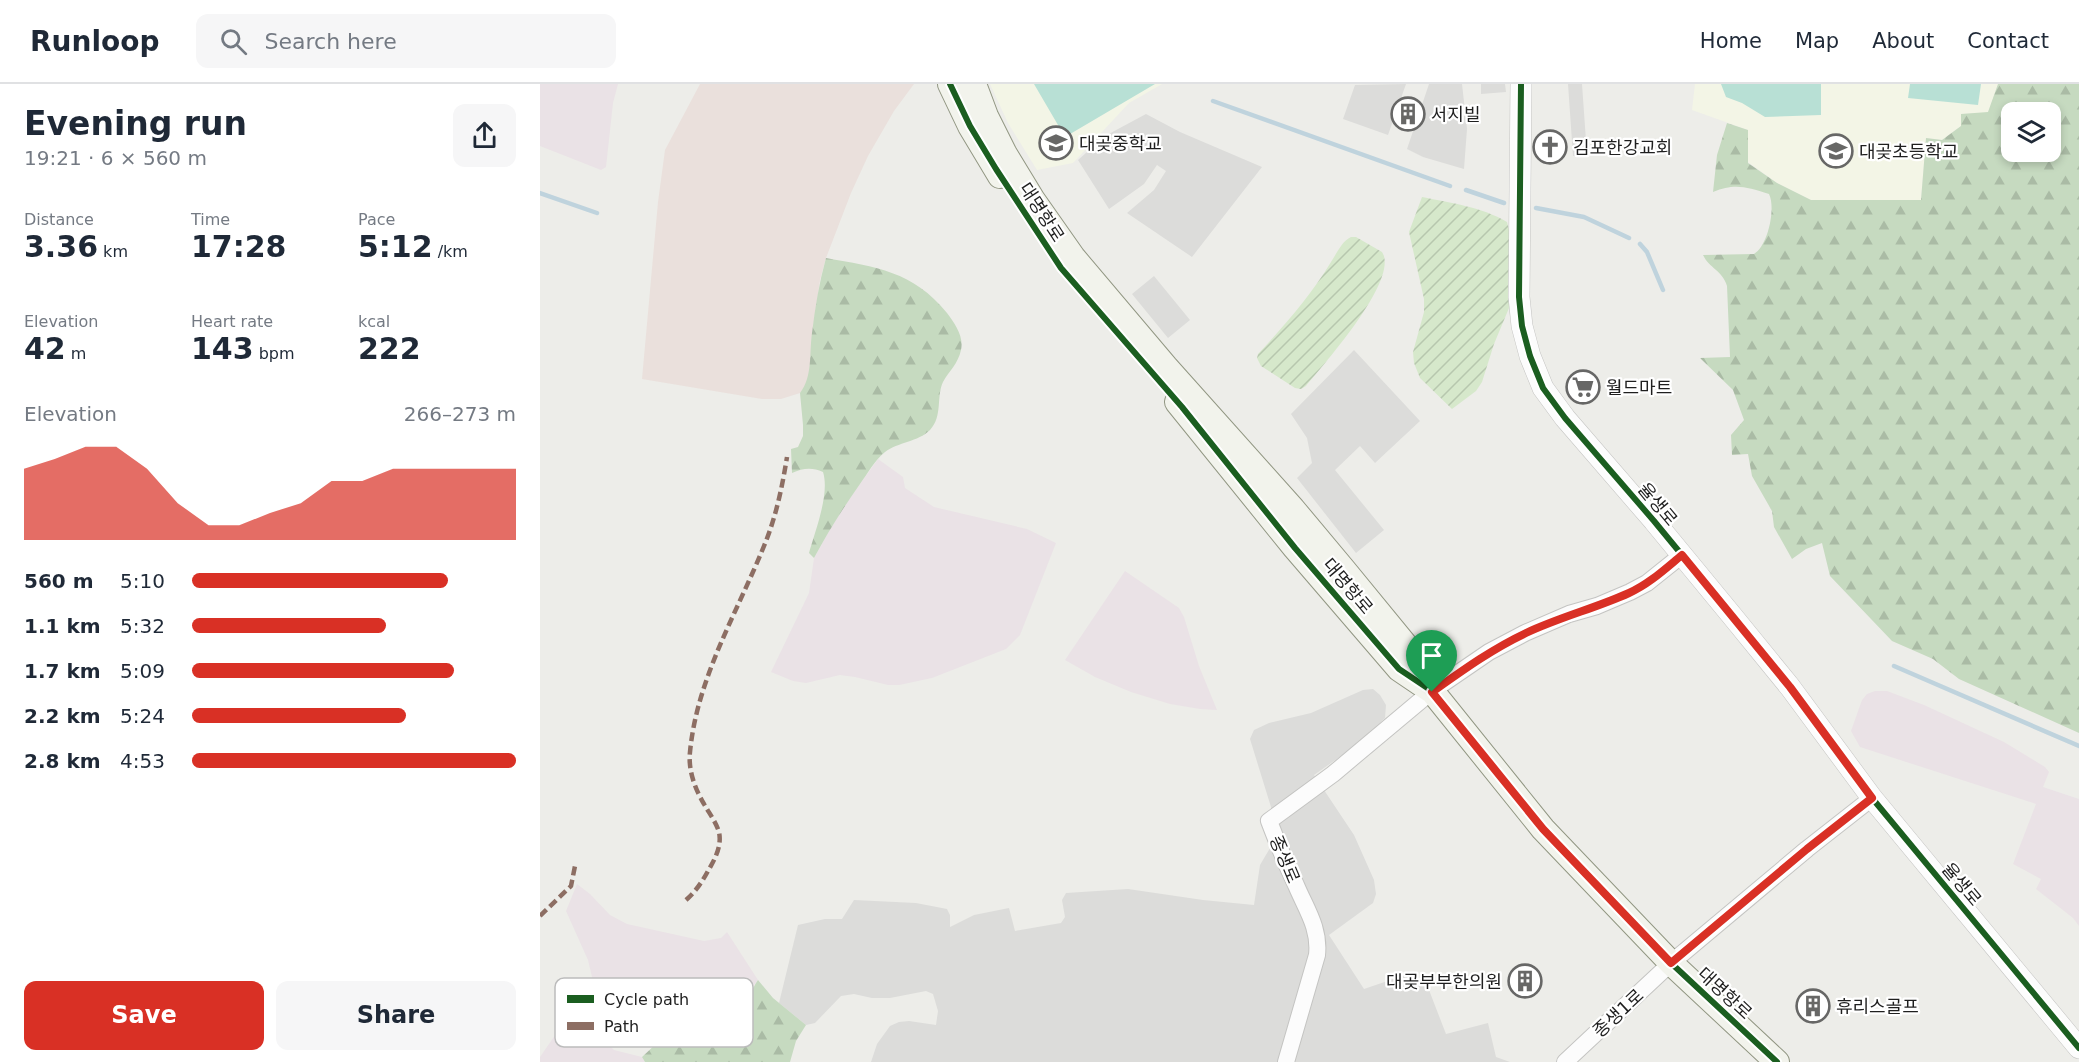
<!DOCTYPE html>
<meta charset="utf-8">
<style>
body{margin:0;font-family:"DejaVu Sans","Noto Sans KR",sans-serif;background:#f6f6f7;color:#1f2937;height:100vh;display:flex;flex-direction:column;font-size:22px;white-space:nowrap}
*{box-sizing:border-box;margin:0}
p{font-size:20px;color:#747a83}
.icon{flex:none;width:33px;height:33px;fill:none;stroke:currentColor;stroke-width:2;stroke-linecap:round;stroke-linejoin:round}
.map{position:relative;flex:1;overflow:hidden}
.panel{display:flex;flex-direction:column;background:#fff;width:540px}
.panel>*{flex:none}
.fabs{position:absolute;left:1461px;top:18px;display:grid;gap:12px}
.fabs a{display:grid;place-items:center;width:60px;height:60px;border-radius:12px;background:#fff;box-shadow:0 3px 9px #0003;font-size:30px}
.pin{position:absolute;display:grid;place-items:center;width:51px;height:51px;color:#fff;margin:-62px -26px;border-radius:50% 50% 50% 0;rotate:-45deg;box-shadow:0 0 6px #0007}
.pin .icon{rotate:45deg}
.round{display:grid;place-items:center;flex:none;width:63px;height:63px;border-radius:12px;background:#f6f6f7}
.overview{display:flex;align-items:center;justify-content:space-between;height:102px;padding:0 24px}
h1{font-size:33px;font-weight:700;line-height:45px}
.metrics{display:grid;grid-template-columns:repeat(3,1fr);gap:9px;height:102px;padding:6px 24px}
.metrics div{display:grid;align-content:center}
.metrics b{font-size:30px;font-weight:700}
.metrics small{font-size:16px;font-weight:400}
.metrics p{font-size:16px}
.chart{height:168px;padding:12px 24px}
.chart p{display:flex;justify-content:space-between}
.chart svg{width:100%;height:108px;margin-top:6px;fill:#d93025;opacity:.7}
.cta{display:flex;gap:12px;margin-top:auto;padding:12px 24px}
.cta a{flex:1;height:69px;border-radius:12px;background:#d93025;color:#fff;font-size:24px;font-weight:700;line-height:69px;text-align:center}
.cta a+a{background:#f6f6f7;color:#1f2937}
ul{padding:0 24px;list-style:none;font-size:20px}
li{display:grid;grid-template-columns:96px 72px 1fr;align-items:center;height:45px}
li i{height:15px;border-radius:8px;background:#d93025}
header{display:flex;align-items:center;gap:36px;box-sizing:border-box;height:84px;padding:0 30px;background:#fff;border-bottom:2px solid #e0e1e3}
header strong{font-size:28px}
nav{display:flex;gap:33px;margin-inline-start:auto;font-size:21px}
.search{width:420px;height:54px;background:#f6f6f7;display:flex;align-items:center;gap:15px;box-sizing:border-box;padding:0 21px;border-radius:12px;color:#747a83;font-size:22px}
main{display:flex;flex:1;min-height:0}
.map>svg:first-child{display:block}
</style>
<header>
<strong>Runloop</strong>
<div class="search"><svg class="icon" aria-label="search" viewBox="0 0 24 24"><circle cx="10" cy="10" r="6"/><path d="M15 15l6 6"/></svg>Search here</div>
<nav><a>Home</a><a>Map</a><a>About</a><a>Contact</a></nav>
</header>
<main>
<section class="panel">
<div class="overview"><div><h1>Evening run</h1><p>19:21 · 6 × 560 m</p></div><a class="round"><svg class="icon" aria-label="share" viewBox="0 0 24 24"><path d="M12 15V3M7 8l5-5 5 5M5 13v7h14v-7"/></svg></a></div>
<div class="metrics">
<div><p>Distance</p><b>3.36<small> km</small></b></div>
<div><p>Time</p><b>17:28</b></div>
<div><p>Pace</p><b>5:12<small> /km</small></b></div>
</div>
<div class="metrics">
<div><p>Elevation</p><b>42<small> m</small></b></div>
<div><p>Heart rate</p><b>143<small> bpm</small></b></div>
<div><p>kcal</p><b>222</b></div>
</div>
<div class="chart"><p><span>Elevation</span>266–273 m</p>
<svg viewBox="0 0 160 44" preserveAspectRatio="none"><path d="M0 44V15L10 11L20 6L30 6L40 15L50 29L60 38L70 38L80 33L90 29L100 20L110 20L120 15L130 15L140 15L150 15L160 15V44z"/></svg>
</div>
<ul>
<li><b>560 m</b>5:10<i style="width:79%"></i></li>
<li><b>1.1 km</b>5:32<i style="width:60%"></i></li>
<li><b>1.7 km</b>5:09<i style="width:81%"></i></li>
<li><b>2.2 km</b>5:24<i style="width:66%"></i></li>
<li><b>2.8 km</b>4:53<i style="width:100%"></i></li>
</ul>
<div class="cta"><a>Save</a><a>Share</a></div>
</section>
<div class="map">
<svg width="1539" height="978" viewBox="0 0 1539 978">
<defs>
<pattern id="forest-firs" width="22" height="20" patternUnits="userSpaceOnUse" patternTransform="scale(1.5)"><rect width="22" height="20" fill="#c6dac0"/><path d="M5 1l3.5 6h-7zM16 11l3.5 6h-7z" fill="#aabba5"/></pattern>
<pattern id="garden-furrows" width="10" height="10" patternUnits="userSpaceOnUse" patternTransform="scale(1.5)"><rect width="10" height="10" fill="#d6e8cb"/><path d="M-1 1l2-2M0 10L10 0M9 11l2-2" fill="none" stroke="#b7c7ae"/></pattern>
</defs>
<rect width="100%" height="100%" fill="#edede9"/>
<path fill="#dcdcda" d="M 866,0 L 848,51 L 803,35 L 815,1 Z
M 889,0 L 922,0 L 927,45 L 924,85 L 883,73 L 867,65 Z
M 941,0 L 965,0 L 966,8 L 941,10 Z
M 1028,0 L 1042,0 L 1047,71 L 1033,72 Z
M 606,30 L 640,48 L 722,83 L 652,173 L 587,129 L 614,106 L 626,87 L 617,81 L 604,100 L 569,125 L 538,76 L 565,52 Z
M 614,192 L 650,236 L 628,254 L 592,210 Z
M 814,266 L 880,337 L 835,379 L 820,362 L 795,386 L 844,446 L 816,469 L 757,394 L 772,379 L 767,354 L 751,330 Z
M 833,605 L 840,611 L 846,621 L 845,634 L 818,660 L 774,691 L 814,751 L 834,796 L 836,810 L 833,819 L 789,851 L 824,905 L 865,891 L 874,891 L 889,906 L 906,950 L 948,939 L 956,973 L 970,978 L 331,978 L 337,960 L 350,942 L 359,938 L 369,937 L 396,941 L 398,927 L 393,910 L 386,907 L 350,914 L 332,914 L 314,910 L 301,912 L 275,939 L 266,941 L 239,919 L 258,841 L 285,835 L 302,835 L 314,816 L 376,819 L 407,825 L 410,831 L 410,843 L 434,831 L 469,824 L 475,847 L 521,839 L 525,833 L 522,816 L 526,809 L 588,805 L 663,816 L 714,821 L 720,781 L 739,749 L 710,655 L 714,646 L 729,639 L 771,629 L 823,606 Z"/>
<path fill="#eae0dc" d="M 160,0 L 374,0 L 354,27 L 328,72 L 311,109 L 286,174 L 280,196 L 272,251 L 270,291 L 266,302 L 260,309 L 241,315 L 222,315 L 102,295 L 118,118 L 125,66 Z"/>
<path fill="#eae2e6" d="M 0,0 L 78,0 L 73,19 L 66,83 L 61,86 L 0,62 Z
M 338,375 L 363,393 L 365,404 L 394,423 L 487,445 L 516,459 L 480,551 L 466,565 L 392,594 L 359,601 L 348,601 L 315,593 L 300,591 L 266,599 L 253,597 L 231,588 L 269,509 L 274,474 L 299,429 Z
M 585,487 L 639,524 L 644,533 L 659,582 L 677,626 L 660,625 L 630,620 L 591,608 L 555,593 L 525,576 Z
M 1335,607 L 1347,607 L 1384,621 L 1464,658 L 1505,683 L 1509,688 L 1503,703 L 1539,715 L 1539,842 L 1533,834 L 1496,805 L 1501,795 L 1473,780 L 1496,720 L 1320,663 L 1311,647 L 1322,616 L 1327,610 Z
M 37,800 L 50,810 L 70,831 L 87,840 L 164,857 L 181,854 L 187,848 L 218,896 L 212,904 L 208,919 L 183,932 L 145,945 L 117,959 L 104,955 L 75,951 L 75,930 L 60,931 L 55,927 L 52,893 L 48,876 L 26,827 Z
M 35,927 L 42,928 L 58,945 L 64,956 L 74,966 L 102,973 L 105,978 L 0,978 L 0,973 L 29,931 Z"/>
<path fill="#f3f5e6" d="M 450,0 L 622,0 L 589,19 L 533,79 L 497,86 L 468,39 Z
M 1155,0 L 1458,0 L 1448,29 L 1421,30 L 1421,42 L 1402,56 L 1386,54 L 1381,116 L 1271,116 L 1237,99 L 1208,78 L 1208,46 L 1152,26 Z"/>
<path fill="url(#forest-firs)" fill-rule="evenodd" d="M 1458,0 L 1539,0 L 1539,649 L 1419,595 L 1393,575 L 1352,557 L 1290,492 L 1282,459 L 1266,465 L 1252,475 L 1234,443 L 1232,427 L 1212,392 L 1208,370 L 1192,371 L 1191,351 L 1204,336 L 1193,306 L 1160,274 L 1190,273 L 1187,202 C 1183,187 1169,184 1163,171 L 1214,170 C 1228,162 1236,124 1229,110 C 1206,103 1195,99 1173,108 L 1177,71 L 1187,39 L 1208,46 L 1208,79 L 1237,99 L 1271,116 L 1381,116 L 1386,54 L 1402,56 L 1421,42 L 1421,30 L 1448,28 ZM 1472,28 L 1510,28 L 1510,68 L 1472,68 Z
M 286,174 C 336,183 373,187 407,229 C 415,240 424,252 421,266 C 418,280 409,287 403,298 C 396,313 403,332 390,346 C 378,358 358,358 345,368 C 334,377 328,389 320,400 C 303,424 288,448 274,474 L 269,469 C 275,447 290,410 283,388 C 272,383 263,384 252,389 L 251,365 L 258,363 L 263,352 L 263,341 L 260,309 C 273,292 269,270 272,249 C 275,224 279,199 286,174 Z
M 218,896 L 233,914 L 266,941 L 256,957 L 250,978 L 105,978 L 102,973 L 117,959 L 128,954 L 202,923 C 211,916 211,905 218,896 Z"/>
<path fill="url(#garden-furrows)" d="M 882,113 C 911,119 942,123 967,138 L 969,146 L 969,224 L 954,260 L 942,298 L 936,307 L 912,325 L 880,294 L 874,279 L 873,268 L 884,228 L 884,215 L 869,148 Z
M 811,153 L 816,153 L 842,168 C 860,195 784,280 766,302 L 761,305 L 755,304 L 721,282 L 717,274 L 718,270 C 745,241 771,211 791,178 C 797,169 802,157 811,153 Z"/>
<path fill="#b8e0d5" d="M 494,0 L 615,0 L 525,53 Z
M 1181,0 L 1281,0 L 1281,31 L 1225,33 L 1202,19 L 1186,13 Z
M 1370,0 L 1441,0 L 1438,21 L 1368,14 Z"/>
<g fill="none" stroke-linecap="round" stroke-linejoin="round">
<path stroke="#bfd3dd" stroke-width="4.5" d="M 673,17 L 910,102
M 926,106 L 964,119
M 0,109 L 57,129
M 996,124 L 1044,133 L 1089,154
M 1100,160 L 1107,168 L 1123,206
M 1354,582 L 1539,662"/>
<defs>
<path id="minor" d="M 746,978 L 777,871 C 780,844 766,825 756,801 C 746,780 737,758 729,737 L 793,690 L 892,607 L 949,568 L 985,549 L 1029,530 L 1057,522 L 1090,508 L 1107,499 L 1142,471
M 1025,978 L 1131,879 L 1267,765 L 1332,714"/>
<path id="tertiary" d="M 981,0 L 979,213 L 982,242 L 990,272 L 1003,304 L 1025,334 L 1114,437 L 1193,533 L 1250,603 L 1332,714 L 1539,964"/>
<path id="secondary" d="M 410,0 L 430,42 L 460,92
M 434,0 L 446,32 L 465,70 L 493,116 L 533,173 L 626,283 L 753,425 L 804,486 L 877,575 L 892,607 L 1003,745 L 1131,879 L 1237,978
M 637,318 L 755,464 L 859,585 L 890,606"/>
</defs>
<use href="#minor" stroke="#c4c4c2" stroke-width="18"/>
<use href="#tertiary" stroke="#c4c4c2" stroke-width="22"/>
<use href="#secondary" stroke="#919682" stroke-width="26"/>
<use href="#minor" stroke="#fcfcfc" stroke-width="16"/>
<use href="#tertiary" stroke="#fcfcfc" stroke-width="21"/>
<use href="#secondary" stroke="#f2f3ec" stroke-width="24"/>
<path stroke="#8d6e63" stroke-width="4.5" stroke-dasharray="9 4.5" stroke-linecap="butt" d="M 146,816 C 156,807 162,798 168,787 C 175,775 182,762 179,748 C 176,738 169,729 164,720 C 155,705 148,686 150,668 C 157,594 197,529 224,462 C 236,433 242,404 247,373
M 0,832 L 31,802 L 35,782"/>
<defs>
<path id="cycleway" d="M 410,0 L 430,42 L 456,85 L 521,184 L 642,323 L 755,464 L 859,585 L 892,607 L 1003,745 L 1131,879 L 1237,978
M 981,0 L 979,213 L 982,242 L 990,272 L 1003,304 L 1025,334 L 1114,437 L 1193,533 L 1250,603 L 1332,714 L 1539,964"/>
</defs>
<use href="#cycleway" stroke="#fff" stroke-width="10"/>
<use href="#cycleway" stroke="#1b5e20" stroke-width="6"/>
</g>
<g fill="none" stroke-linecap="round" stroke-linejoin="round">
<defs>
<path id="route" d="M 1142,471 L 1250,603 L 1332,714 L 1267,765 L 1131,879 L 1003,745 L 892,608 C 923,586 952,565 986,549 C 1020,533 1056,524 1089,509 C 1109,500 1125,485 1142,471 Z"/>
</defs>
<use href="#route" stroke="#fff" stroke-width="12"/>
<use href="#route" stroke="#d93025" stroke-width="8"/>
</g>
<defs>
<symbol id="building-ring" viewBox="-11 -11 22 22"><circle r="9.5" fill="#fff" stroke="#676766" stroke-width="1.5"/><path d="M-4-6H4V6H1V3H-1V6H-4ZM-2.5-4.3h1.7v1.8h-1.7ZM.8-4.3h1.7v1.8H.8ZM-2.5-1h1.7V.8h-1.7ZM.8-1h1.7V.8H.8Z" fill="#676766"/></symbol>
<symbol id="school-ring" viewBox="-11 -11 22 22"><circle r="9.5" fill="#fff" stroke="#676766" stroke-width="1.5"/><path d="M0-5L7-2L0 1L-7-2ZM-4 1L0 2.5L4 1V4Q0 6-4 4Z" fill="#676766"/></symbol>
<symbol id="church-ring" viewBox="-11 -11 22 22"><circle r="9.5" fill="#fff" stroke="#676766" stroke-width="1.5"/><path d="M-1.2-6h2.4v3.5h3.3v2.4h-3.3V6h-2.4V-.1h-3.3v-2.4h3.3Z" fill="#676766"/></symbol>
<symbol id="supermarket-ring" viewBox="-11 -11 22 22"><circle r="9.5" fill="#fff" stroke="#676766" stroke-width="1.5"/><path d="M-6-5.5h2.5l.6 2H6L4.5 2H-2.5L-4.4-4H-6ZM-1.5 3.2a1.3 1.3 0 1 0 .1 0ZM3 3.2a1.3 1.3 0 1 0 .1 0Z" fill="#676766"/></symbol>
</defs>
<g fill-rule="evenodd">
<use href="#building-ring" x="849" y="11" width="38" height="38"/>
<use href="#school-ring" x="497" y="40" width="38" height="38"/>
<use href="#church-ring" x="991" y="44" width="38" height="38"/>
<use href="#school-ring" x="1277" y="48" width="38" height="38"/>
<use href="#supermarket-ring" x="1024" y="284" width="38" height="38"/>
<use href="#building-ring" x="966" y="878" width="38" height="38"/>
<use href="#building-ring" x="1254" y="903" width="38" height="38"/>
</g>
<g text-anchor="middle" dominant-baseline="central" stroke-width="4.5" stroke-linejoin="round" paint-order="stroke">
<g font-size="18" fill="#1f1f1f" stroke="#fff" text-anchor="start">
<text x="891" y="30">서지빌</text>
<text x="539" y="59">대곶중학교</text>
<text x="1033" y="63">김포한강교회</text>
<text x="1319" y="67">대곶초등학교</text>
<text x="1066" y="303">월드마트</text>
<text x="962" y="897" text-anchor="end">대곶부부한의원</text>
<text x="1296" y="922">휴리스골프</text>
</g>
<g font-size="18" fill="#1f1f1f" stroke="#fff">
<text transform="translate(502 128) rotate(57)">대명항로</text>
<text transform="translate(1118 420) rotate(50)">율생로</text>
<text transform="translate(808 502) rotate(50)">대명항로</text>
<text transform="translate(745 775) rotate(67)">종생로</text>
<text transform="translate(1422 800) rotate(50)">율생로</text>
<text transform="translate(1185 909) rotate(43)">대명항로</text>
<text transform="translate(1078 929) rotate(-43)">종생1로</text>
</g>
</g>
<rect x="15" y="894" width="198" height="69" rx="9" fill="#fff" stroke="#bcbcbc" stroke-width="1.5"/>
<rect x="27" y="911" width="27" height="8" fill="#1b5e20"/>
<rect x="27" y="938" width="27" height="8" fill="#8d6e63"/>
<g font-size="16" fill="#1f1f1f">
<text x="64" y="921">Cycle path</text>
<text x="64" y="948">Path</text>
</g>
</svg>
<div class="fabs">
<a><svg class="icon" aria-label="layers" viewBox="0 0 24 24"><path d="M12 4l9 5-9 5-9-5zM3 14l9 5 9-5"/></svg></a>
</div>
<div class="pin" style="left:892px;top:608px;background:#1e9e55"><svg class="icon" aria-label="arrive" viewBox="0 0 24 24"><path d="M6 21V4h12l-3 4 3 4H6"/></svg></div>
</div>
</main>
